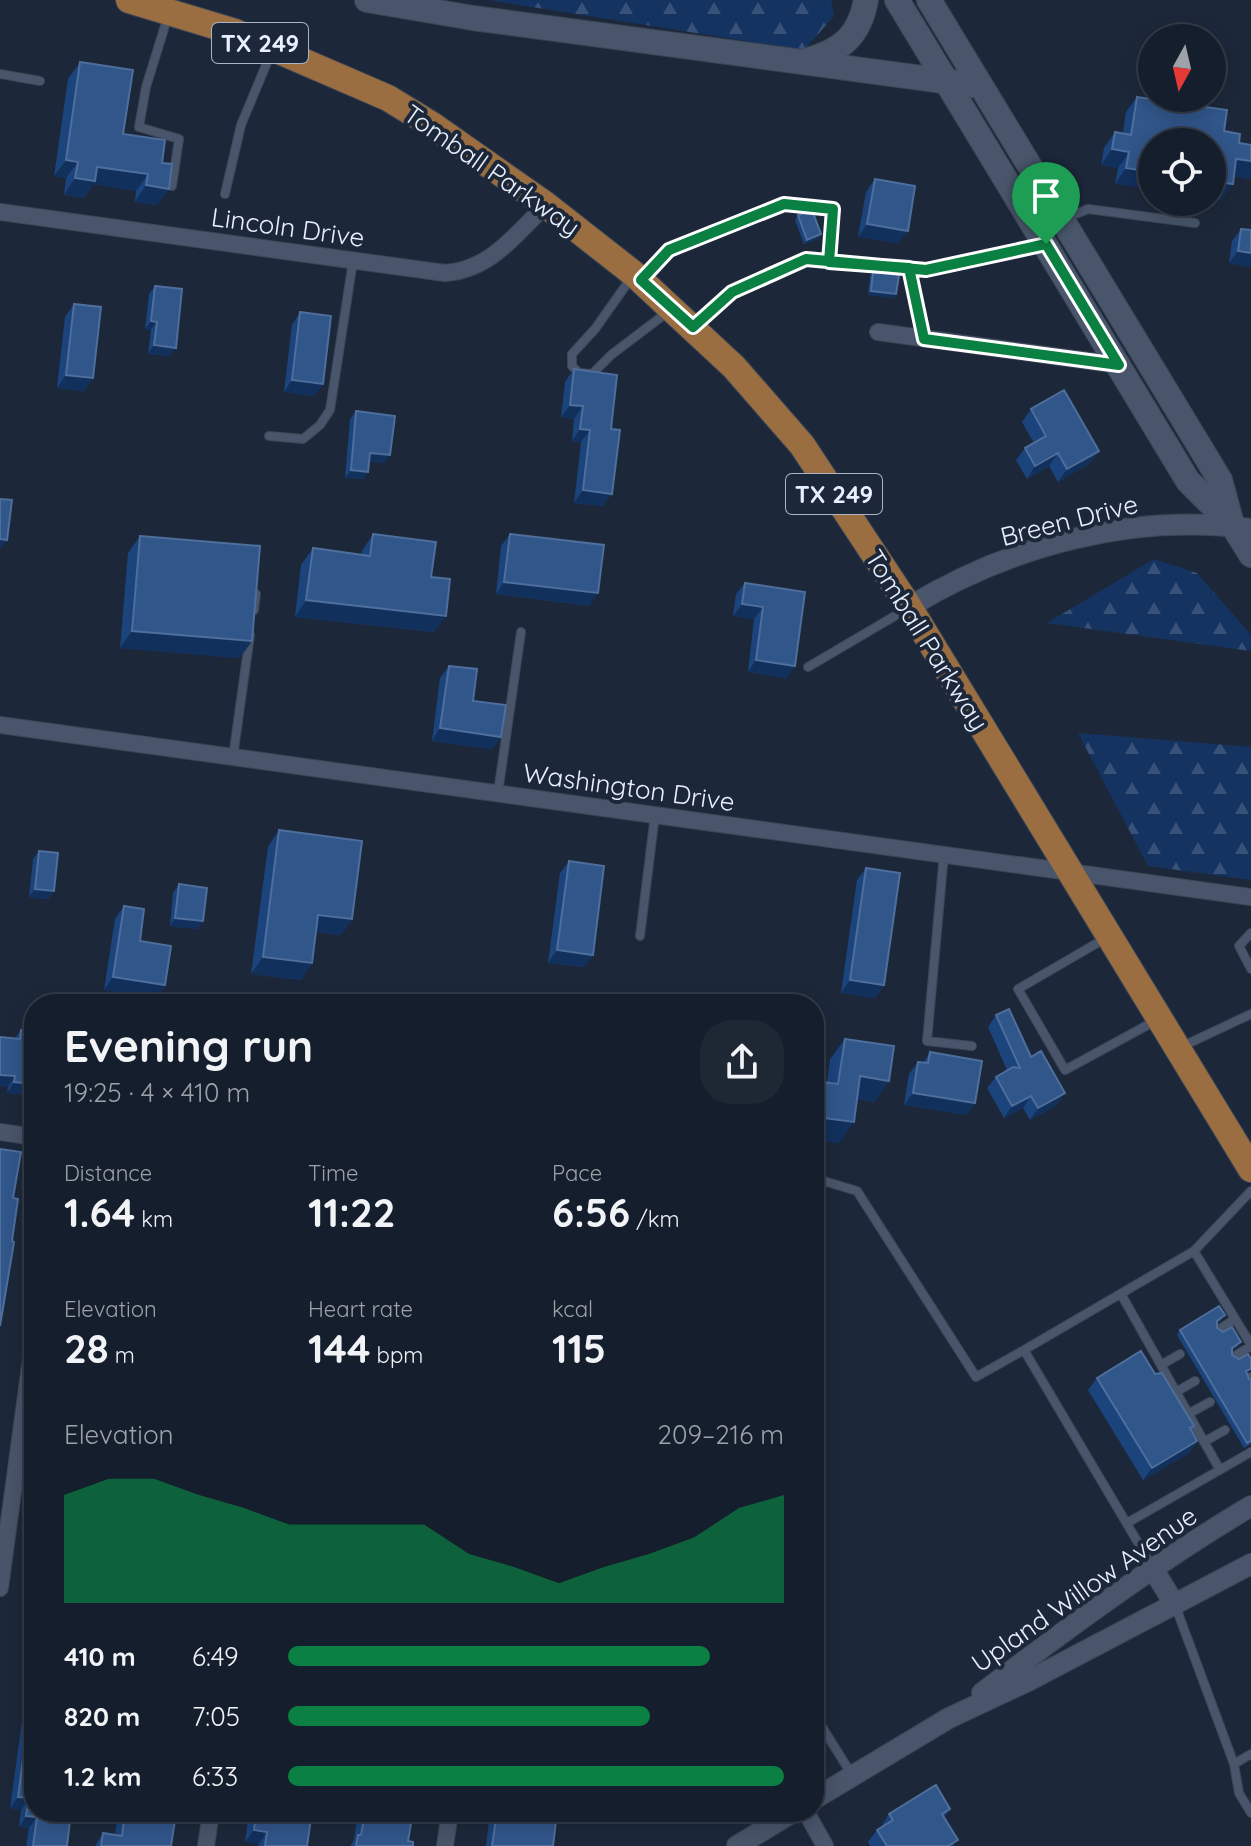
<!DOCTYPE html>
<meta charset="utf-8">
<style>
body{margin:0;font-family:Quicksand,sans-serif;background:#1e2734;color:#f1f3f6;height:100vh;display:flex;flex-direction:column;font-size:30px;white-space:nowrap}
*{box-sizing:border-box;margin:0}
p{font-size:26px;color:#9da2a9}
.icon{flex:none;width:44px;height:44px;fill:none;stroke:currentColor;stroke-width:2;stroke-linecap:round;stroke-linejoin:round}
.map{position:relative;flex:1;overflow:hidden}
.drawer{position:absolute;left:24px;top:994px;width:800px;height:828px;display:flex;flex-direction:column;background:#151e2c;border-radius:32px;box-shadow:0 4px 20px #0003,0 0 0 2px #343c48}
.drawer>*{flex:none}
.needle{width:52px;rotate:188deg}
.tools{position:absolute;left:1138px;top:24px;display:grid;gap:16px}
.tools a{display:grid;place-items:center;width:88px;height:88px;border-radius:50%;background:#151e2c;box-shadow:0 4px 20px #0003,0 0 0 2px #343c48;font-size:40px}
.pin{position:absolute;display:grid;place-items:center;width:68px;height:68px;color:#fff;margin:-82px -34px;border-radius:50% 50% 50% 0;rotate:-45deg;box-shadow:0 0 8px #0007}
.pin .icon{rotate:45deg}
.round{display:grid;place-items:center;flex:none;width:84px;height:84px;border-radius:32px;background:#1e2734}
.head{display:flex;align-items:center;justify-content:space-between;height:136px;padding:0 40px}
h1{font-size:44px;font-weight:800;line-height:60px}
.metrics{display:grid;grid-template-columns:repeat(3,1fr);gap:12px;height:136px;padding:8px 40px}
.metrics div{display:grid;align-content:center}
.metrics b{font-size:40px;font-weight:800}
.metrics small{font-size:22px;font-weight:400}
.metrics p{font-size:22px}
.chart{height:224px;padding:16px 40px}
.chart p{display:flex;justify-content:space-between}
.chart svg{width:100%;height:144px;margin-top:8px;fill:#0b8043;opacity:.7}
ul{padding:0 40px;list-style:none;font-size:26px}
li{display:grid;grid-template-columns:128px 96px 1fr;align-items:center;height:60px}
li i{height:20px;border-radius:10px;background:#0b8043}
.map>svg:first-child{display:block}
</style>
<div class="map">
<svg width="1251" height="1846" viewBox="0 0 1251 1846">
<defs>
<pattern id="forest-firs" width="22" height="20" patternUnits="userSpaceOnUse" patternTransform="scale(2)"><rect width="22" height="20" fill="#153361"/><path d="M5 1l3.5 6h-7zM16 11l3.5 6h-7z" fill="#375179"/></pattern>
</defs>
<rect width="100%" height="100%" fill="#1c283a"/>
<path fill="url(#forest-firs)" d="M 488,0 L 831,0 L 834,16 L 804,50 Z
M 1154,559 L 1197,573 L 1251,635 L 1251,651 L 1047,623 Z
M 1078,733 L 1251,747 L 1251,880 L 1148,866 Z"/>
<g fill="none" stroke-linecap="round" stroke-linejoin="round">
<defs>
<path id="service" d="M 168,16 L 146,87 L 139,127 L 179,139 L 172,186
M 0,74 L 40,81
M 225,194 L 241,125 L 271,53
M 1063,219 L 1088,209 L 1195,223
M 909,268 L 924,338
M 631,278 L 595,329 L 572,354 L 572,366 L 579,373 L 592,374 L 611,355 L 669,311
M 643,278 L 669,250 L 784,204 L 833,209 L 829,262
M 694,326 L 732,292 L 806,259 L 926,270 L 1042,245
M 269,436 L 303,439 L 320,425 L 330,410 L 353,261
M 254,610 L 256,594
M 808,667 L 905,610
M 233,757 L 250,635
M 498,793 L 521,632
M 944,854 L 927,1041 L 972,1046
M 1251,933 L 1239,946 L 1251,969
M 640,936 L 655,815
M 1106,938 L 1018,989 L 1065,1070 L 1155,1021
M 1183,1046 L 1251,1014
M 814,1178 L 857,1191 L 976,1377 L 1024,1350
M 1194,1251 L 1251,1345
M 1121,1294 L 1220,1470
M 1220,1329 L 1235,1319
M 1235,1356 L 1251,1346
M 1161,1365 L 1180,1354
M 1250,1378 L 1251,1377
M 1176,1392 L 1195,1381
M 1188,1414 L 1210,1402
M 1204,1442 L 1225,1430
M 1127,1523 L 1251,1452
M 1153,1568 L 1024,1350 L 1194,1251 L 1251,1191
M 1175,1605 L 1234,1764 L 1239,1793 L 1251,1813
M 814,1714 L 852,1775
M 1234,1764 L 1251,1754"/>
<path id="minor" d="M 0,212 L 445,273 C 490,270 515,235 546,205
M 878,332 L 1119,365
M 0,725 L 1251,897
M 0,1132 L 34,1137
M 0,1588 L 34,1336
M 806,1812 L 825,1846
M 206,1846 L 211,1812
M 445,1846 L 450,1812"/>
<path id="tertiary" d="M 909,607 C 1009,546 1133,512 1251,529
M 1153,1569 L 1175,1605
M 982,1693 C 1069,1627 1157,1562 1251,1506
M 814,1799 L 949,1718 L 1028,1681 L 1251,1564
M 737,1846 L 793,1812"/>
<path id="secondary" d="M 367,0 L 473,18 L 981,86
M 897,0 L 1188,481 L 1233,526 L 1251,555
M 929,0 L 1220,480 L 1232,524
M 805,61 C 840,51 859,38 866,0"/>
<path id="primary" d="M 129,0 L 235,32 L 388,98 L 432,125 L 546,205 L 634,274 L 734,367 L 802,445 L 909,607 L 1251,1169"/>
</defs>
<use href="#service" stroke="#3c4656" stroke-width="10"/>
<use href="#minor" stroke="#3c4656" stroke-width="18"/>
<use href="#tertiary" stroke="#3c4656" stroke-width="22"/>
<use href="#secondary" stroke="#3c4656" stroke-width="26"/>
<use href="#primary" stroke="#3c4656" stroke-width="28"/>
<use href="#service" stroke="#48556a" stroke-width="8"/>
<use href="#minor" stroke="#48556a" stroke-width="16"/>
<use href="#tertiary" stroke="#48556a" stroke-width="20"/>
<use href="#secondary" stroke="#48556a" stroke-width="24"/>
<use href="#primary" stroke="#9a6e41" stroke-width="26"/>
</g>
<path fill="#1b437c" d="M 80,62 L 123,134 L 162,163 L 169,189 L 157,205 L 135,202 L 136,191 L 93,184 L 84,198 L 64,195 L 66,178 L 54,176 L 68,79 Z
M 1137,97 L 1224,131 L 1239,143 L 1251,145 L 1251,179 L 1234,176 L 1221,200 L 1212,199 L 1212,142 L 1115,184 L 1118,168 L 1101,165 L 1104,148 L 1115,132 L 1123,133 L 1126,112 Z
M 875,179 L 899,243 L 858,237 L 866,192 Z
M 798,215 L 821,234 L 818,239 L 804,244 L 795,220 Z
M 1241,229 L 1251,267 L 1229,263 L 1232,241 Z
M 873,272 L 896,294 L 894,298 L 868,295 L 870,276 Z
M 155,286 L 170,356 L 148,354 L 151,330 L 145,329 L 149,294 Z
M 74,304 L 93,378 L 84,391 L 57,388 L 65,317 Z
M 300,312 L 323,384 L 314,396 L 284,392 L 292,325 Z
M 574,369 L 611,429 L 603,506 L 574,503 L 581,442 L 572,441 L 574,419 L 561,417 L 565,382 Z
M 1031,409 L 1099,451 L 1090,463 L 1058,482 L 1049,466 L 1027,479 L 1016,460 L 1025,448 L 1034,443 L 1022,422 Z
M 356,411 L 385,463 L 369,461 L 368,472 L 363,479 L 345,478 L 350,419 Z
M 373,534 L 431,577 L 434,632 L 295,617 L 301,565 L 313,548 L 361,555 L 362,551 Z
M 510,534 L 590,606 L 496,594 L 501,546 Z
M 140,536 L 240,658 L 120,648 L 128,553 Z
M 745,583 L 805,592 L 787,678 L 748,672 L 754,619 L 733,616 L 736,594 Z
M 449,666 L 473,701 L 492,749 L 432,741 L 440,678 Z
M 279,830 L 352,919 L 341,935 L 316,932 L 312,963 L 301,980 L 251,974 L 268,847 Z
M 39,851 L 54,891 L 48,899 L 29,897 L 33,859 Z
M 569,861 L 593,955 L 584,967 L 548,963 L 560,873 Z
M 866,868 L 884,985 L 875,998 L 841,993 L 857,880 Z
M 179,884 L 203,921 L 197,929 L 170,926 L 173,893 Z
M 124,906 L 140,941 L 165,985 L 156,998 L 104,990 L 115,919 Z
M 996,1015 L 1031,1057 L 1057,1105 L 1030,1120 L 1023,1108 L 1004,1118 L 987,1088 L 996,1077 L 1007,1070 L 988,1027 Z
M 21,1030 L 34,1031 L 34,1096 L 7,1093 L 8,1087 L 0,1086 L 0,1037 L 14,1039 Z
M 845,1039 L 875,1102 L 857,1099 L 839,1143 L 814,1140 L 814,1081 L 827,1083 L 830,1059 Z
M 930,1052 L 975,1103 L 967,1115 L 904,1105 L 909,1074 L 918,1062 L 923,1063 Z
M 1222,1319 L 1217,1323 L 1217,1328 L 1238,1346 L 1232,1350 L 1232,1355 L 1247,1373 L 1251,1444 L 1244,1448 L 1177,1335 L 1180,1330 Z
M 1155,1374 L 1194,1426 L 1191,1430 L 1197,1441 L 1189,1453 L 1143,1480 L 1088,1390 L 1097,1378 Z
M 34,1633 L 34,1812 L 67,1846 L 26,1846 L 29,1828 L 19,1827 L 21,1810 L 10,1808 Z
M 950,1809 L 944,1817 L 954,1846 L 870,1846 L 868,1842 L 877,1830 L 881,1827 L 889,1814 Z
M 118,1812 L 170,1812 L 171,1846 L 95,1846 L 103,1833 L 115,1835 Z
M 249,1812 L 316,1812 L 311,1818 L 307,1846 L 258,1846 L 259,1844 L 245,1842 Z
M 358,1812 L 413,1812 L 408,1841 L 413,1846 L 350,1846 L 354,1840 Z
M 490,1812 L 549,1812 L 553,1846 L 486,1846 Z"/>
<path fill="#12305c" d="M 1112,149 L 1129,152 L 1118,168 L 1101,165 Z
M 1236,159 L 1251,161 L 1251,179 L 1225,174 Z
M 66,160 L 78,162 L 66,178 L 54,176 Z
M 97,167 L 148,174 L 136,191 L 93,184 L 84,198 L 64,195 L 75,178 Z
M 1126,168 L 1152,172 L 1152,189 L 1115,184 Z
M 1212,181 L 1233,184 L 1221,200 L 1212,199 Z
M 146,185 L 169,189 L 157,205 L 135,202 Z
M 867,224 L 908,231 L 899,243 L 858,237 Z
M 821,234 L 818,239 L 804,244 L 807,240 Z
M 1238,251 L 1251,253 L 1251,267 L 1229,263 Z
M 871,291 L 896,294 L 894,298 L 868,295 Z
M 151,321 L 157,322 L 151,330 L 145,329 Z
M 154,345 L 176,348 L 170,356 L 148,354 Z
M 66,375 L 93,378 L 84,391 L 57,388 Z
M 292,380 L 323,384 L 314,396 L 284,392 Z
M 570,405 L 583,406 L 574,419 L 561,417 Z
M 580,429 L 590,430 L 581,442 L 572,441 Z
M 1099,451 L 1090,463 L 1058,482 L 1067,469 Z
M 370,453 L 390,455 L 385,463 L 365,460 Z
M 1058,453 L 1049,466 L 1027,479 L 1035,466 Z
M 351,470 L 368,472 L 363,479 L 345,478 Z
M 583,490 L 612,494 L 603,506 L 574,503 Z
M 0,539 L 7,540 L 1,548 L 0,548 Z
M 504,582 L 598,593 L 590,606 L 496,594 Z
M 306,600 L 446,616 L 434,632 L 295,617 Z
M 742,604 L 763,607 L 754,619 L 733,616 Z
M 132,631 L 252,641 L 240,658 L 120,648 Z
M 756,660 L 795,666 L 787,678 L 748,672 Z
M 440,728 L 501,737 L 492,749 L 432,741 Z
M 35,889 L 54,891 L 48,899 L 29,897 Z
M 318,915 L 352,919 L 341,935 L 307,931 Z
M 175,918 L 203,921 L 197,929 L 170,926 Z
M 557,950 L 593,955 L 584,967 L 548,963 Z
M 263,957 L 312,963 L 301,980 L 251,974 Z
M 113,977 L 165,985 L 156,998 L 104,990 Z
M 850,980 L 884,985 L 875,998 L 841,993 Z
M 0,1075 L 15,1076 L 8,1087 L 0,1086 Z
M 860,1076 L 889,1081 L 875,1102 L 845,1097 Z
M 14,1082 L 34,1084 L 34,1096 L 7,1093 Z
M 913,1093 L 975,1103 L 967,1115 L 904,1105 Z
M 1065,1093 L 1057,1105 L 1030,1120 L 1038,1108 Z
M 1031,1096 L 1023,1108 L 1004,1118 L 1012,1106 Z
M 816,1117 L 854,1122 L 839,1143 L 814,1140 L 814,1120 Z
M 1197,1441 L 1189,1453 L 1143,1480 L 1152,1468 Z
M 18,1797 L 29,1798 L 21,1810 L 10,1808 Z
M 26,1816 L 37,1817 L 29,1828 L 19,1827 Z
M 254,1830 L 267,1832 L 259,1844 L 245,1842 Z"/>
<path fill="#31568a" stroke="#4e6e9c" stroke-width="2" d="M 80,62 L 133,70 L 123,134 L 165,140 L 162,163 L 172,164 L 169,189 L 146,185 L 148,174 L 97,167 L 95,181 L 75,178 L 78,162 L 66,160 Z
M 1137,97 L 1227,110 L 1224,131 L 1240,134 L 1239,143 L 1251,145 L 1251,161 L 1236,159 L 1233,184 L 1212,181 L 1212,142 L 1152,142 L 1152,172 L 1126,168 L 1129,152 L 1112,149 L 1115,132 L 1131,135 Z
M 875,179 L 915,186 L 908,231 L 867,224 Z
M 812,210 L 821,234 L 807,240 L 798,215 Z
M 1241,229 L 1251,230 L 1251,253 L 1238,251 Z
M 873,272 L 899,275 L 896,294 L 871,291 Z
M 155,286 L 182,289 L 176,348 L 154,345 L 157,322 L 151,321 Z
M 74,304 L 101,307 L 93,378 L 66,375 Z
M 300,312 L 331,316 L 323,384 L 292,380 Z
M 574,369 L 617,375 L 611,429 L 620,430 L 612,494 L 583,490 L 590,430 L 580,429 L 583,406 L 570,405 Z
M 1064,390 L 1099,451 L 1067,469 L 1058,453 L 1035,466 L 1025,448 L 1046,436 L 1031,409 Z
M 356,411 L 395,416 L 390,455 L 370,453 L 368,472 L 351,470 Z
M 0,499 L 12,500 L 7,540 L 0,539 Z
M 373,534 L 436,542 L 431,577 L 450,579 L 446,616 L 306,600 L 313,548 L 370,556 Z
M 510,534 L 604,545 L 598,593 L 504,582 Z
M 140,536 L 260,546 L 252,641 L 132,631 Z
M 745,583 L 805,592 L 795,666 L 756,660 L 763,607 L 742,604 Z
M 449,666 L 477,669 L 473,701 L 506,705 L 501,737 L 440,728 Z
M 279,830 L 362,841 L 352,919 L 318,915 L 312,963 L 263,957 Z
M 39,851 L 58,853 L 54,891 L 35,889 Z
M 569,861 L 604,866 L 593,955 L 557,950 Z
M 866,868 L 900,873 L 884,985 L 850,980 Z
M 179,884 L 207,888 L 203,921 L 175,918 Z
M 124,906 L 144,909 L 140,941 L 171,946 L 165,985 L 113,977 Z
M 441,999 L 475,1003 L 475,1004 L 441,1004 Z
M 1009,1009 L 1031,1057 L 1041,1051 L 1065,1093 L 1038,1108 L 1031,1096 L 1012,1106 L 996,1077 L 1013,1067 L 1020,1068 L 996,1015 Z
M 21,1030 L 34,1031 L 34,1084 L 14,1082 L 15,1076 L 0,1075 L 0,1037 L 20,1039 Z
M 845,1039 L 894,1046 L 889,1081 L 860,1076 L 854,1122 L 816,1117 L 814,1130 L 814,1081 L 838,1084 Z
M 930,1052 L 982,1061 L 975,1103 L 913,1093 L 918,1062 L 928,1063 Z
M 0,1149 L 21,1152 L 13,1198 L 18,1199 L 12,1241 L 14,1242 L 0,1326 Z
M 1219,1306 L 1225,1315 L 1217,1321 L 1217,1328 L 1223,1332 L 1232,1327 L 1241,1342 L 1232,1348 L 1232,1355 L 1239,1359 L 1248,1354 L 1251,1359 L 1251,1369 L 1246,1371 L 1249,1379 L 1251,1380 L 1251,1441 L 1247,1443 L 1180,1330 Z
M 1141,1351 L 1155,1374 L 1162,1373 L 1194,1426 L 1190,1428 L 1197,1441 L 1152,1468 L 1097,1378 Z
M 34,1678 L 34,1812 L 71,1812 L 67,1846 L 33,1846 L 37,1817 L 26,1816 L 29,1798 L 18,1797 Z
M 936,1785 L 950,1809 L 942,1814 L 958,1840 L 948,1846 L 887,1846 L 877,1830 L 893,1820 L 889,1814 Z
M 125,1812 L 170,1812 L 170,1814 L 176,1814 L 171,1846 L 101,1846 L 103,1833 L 122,1836 Z
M 256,1812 L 312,1812 L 307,1846 L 265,1846 L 267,1832 L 254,1830 Z
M 365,1812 L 413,1812 L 408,1841 L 413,1842 L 413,1846 L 356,1846 L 358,1835 L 361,1835 Z
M 497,1812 L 557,1813 L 553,1846 L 492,1846 Z"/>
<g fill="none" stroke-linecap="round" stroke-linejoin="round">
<defs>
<path id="route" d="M 1046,244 L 926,270 L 806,259 L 732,292 L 693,327 L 641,280 L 669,250 L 784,204 L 833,209 L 829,262 L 909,268 L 924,339 L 1119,365 L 1046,244"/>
</defs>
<use href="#route" stroke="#fff" stroke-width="16"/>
<use href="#route" stroke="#0b8043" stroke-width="10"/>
</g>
<g text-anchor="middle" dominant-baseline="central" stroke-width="8" stroke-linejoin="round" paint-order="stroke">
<g fill="#1c283a" stroke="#abb4c2" stroke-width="2">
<rect x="212" y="23" width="96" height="40" rx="6"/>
<rect x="786" y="474" width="96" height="40" rx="6"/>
</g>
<g font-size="24" font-weight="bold" fill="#e8f0fd">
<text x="260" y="43">TX 249</text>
<text x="834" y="494">TX 249</text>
</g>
<g font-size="26" fill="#e8f0fd" stroke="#1c283a">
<text transform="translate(492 170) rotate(35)">Tomball Parkway</text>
<text transform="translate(288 227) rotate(8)">Lincoln Drive</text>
<text transform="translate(1069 520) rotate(-14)">Breen Drive</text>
<text transform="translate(927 640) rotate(58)">Tomball Parkway</text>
<text transform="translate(629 787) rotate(8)">Washington Drive</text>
<text transform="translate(1084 1589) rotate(-35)">Upland Willow Avenue</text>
</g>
</g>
</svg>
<div class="tools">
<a><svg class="needle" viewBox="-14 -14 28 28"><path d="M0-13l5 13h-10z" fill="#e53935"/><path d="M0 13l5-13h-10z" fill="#9da2a9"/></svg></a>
<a><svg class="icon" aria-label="locate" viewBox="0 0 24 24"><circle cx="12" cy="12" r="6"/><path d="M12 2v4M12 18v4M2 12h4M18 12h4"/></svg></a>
</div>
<div class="pin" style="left:1046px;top:244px;background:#1e9e55"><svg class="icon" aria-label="arrive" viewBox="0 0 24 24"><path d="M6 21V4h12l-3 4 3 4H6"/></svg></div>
<section class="drawer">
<div class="head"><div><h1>Evening run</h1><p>19:25 · 4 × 410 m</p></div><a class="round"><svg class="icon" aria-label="share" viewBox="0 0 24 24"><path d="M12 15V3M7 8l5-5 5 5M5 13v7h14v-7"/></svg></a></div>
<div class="metrics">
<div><p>Distance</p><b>1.64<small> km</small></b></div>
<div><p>Time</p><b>11:22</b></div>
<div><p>Pace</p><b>6:56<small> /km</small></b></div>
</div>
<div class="metrics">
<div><p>Elevation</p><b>28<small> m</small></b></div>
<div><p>Heart rate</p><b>144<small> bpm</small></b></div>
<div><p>kcal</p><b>115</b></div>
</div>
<div class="chart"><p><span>Elevation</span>209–216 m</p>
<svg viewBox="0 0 160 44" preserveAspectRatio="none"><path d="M0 44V11L10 6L20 6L30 11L40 15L50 20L60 20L70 20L80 20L90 29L100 33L110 38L120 33L130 29L140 24L150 15L160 11V44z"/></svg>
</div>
<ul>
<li><b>410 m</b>6:49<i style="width:85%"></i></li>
<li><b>820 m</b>7:05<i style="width:73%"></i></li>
<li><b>1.2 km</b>6:33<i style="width:100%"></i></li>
</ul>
</section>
</div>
